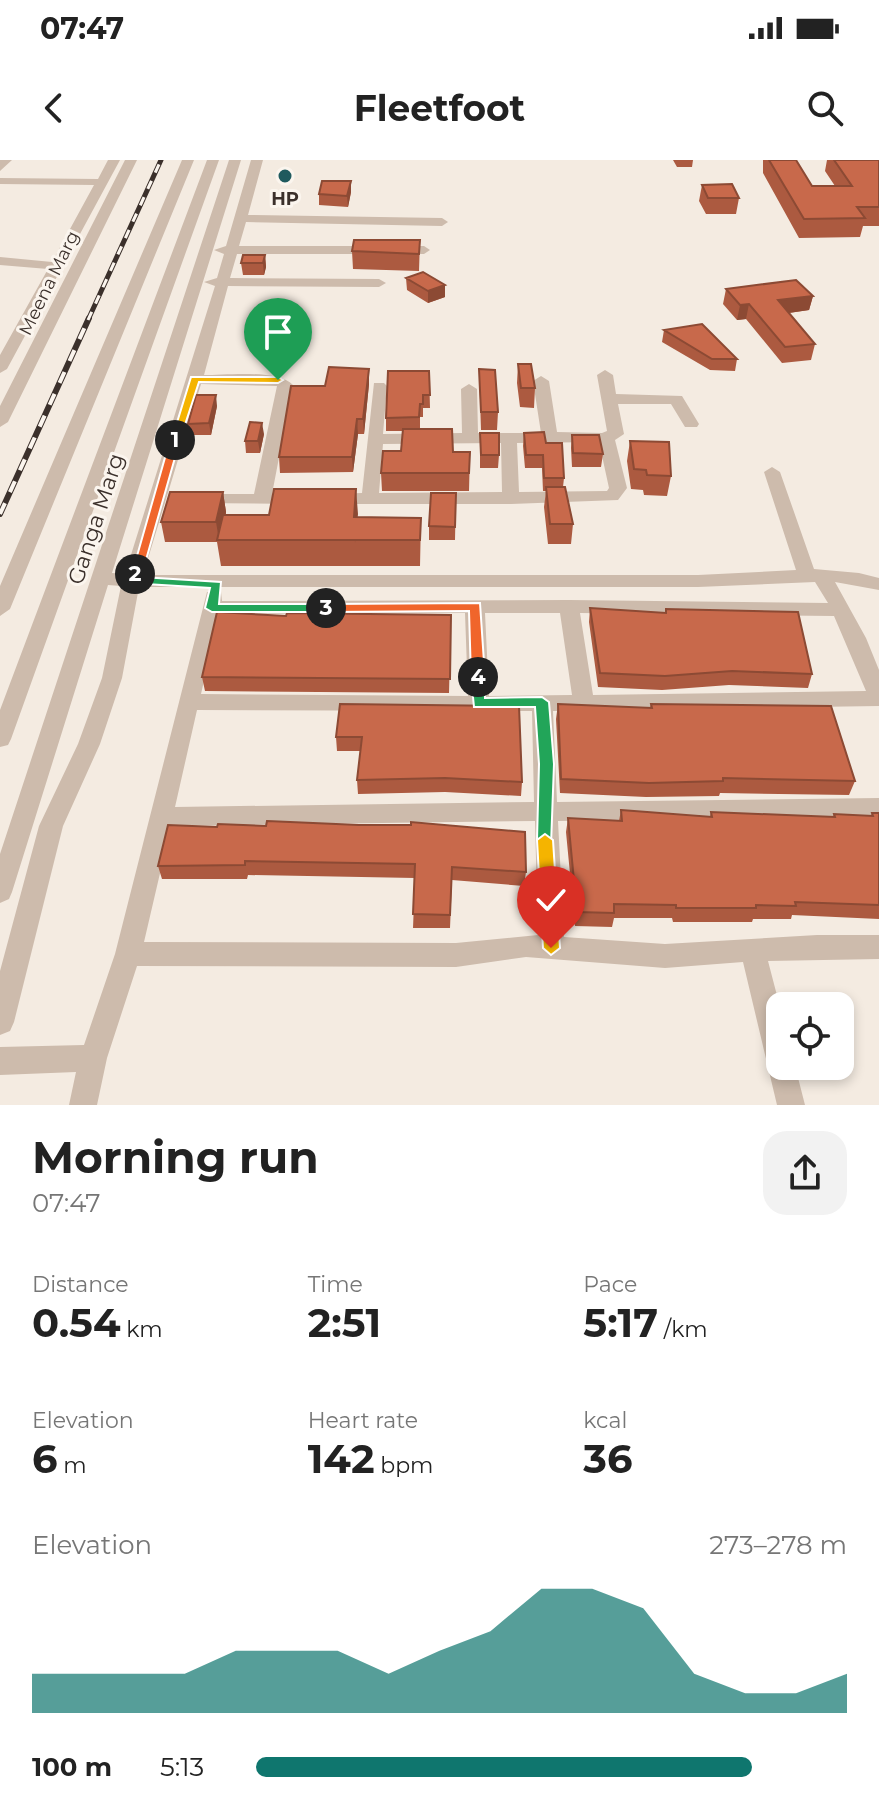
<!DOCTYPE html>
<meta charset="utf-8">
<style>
body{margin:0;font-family:Montserrat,sans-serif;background:#f2f2f2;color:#222;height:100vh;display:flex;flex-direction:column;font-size:30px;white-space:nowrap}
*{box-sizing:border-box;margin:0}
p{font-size:26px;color:#767676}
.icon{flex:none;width:44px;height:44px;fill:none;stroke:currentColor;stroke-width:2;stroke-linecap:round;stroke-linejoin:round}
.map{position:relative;height:945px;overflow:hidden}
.panel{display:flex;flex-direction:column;background:#fff;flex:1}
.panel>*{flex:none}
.tools{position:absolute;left:766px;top:832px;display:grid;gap:16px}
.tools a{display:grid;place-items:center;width:88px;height:88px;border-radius:16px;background:#fff;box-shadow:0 4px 12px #0003;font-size:40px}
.pin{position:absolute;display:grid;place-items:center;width:68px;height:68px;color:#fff;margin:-82px -34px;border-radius:50% 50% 50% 0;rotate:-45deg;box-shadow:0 0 8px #0007}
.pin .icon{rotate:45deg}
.km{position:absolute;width:40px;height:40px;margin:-20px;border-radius:50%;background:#222;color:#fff;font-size:22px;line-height:40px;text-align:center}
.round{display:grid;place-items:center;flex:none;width:84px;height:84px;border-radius:24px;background:#f2f2f2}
.summary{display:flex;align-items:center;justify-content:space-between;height:136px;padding:0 32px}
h1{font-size:44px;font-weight:700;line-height:60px}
.stats{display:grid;grid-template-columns:repeat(3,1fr);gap:12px;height:136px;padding:8px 32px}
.stats div{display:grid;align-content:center}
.stats b{font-size:40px;font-weight:700}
.stats small{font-size:22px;font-weight:400}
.stats p{font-size:22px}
.chart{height:224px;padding:16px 32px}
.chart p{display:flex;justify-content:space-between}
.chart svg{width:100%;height:144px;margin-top:8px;fill:#0f766e;opacity:.7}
ul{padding:0 32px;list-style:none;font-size:26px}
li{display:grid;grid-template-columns:128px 96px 1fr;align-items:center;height:60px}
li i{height:20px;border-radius:10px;background:#0f766e}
.status{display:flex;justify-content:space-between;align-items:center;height:56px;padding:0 40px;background:#fff;direction:ltr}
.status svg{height:22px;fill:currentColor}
header{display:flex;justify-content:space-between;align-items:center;height:104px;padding:0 32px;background:#fff;font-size:36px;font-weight:700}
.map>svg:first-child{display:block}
</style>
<div class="status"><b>07:47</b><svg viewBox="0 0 49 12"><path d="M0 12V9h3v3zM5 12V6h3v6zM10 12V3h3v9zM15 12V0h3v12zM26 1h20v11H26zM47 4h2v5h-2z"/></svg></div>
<header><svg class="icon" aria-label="back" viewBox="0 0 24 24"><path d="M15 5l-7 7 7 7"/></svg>Fleetfoot<svg class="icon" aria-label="search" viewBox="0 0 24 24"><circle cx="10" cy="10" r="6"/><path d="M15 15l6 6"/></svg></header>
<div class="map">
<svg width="879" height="945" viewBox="0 0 879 945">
<rect width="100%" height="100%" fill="#f4ebe1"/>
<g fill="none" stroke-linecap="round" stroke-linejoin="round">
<path fill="#cdbbac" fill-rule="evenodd" d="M 0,0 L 12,0 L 0,11 Z
M 108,0 L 120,0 L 7,209 L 0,213 L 0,195 L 48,109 L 0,105 L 0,97 L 52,102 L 94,25 L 0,24 L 0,18 L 98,19 Z
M 125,0 L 137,0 L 8,262 L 0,267 L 0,246 Z
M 182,0 L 194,0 L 10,449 L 0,456 L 0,426 Z
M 207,0 L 219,0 L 11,579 L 8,585 L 0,587 L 0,550 Z
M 229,0 L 241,0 L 112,413 L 125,414 L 215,126 L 204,122 L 217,118 L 224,94 L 214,90 L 226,86 L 251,0 L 263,0 L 248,55 L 442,58 L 448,62 L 442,66 L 246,62 L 239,86 L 424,86 L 430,90 L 424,94 L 237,94 L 230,118 L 379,119 L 386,123 L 379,127 L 228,126 L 204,215 C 227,215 277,209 293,225 L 272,334 L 298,334 L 307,339 L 298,344 L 192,343 L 189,339 L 192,335 L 198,334 L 254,334 L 277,226 L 201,224 L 143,415 L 698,415 L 796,410 L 764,312 L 772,307 L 780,312 L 814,409 L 859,413 L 879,418 L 879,430 L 835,422 L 866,478 L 879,510 L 879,546 L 553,551 L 557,642 L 879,638 L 879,656 L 558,661 L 564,777 L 665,784 L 817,775 L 879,775 L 879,799 L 768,801 L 780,847 L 780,906 L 795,906 L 805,945 L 777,945 L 743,802 L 665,808 L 526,797 L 456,807 L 137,806 L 107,898 L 97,945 L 69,945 L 76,912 L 0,915 L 0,887 L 84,885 L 115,794 L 207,432 L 221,432 L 222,441 L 569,440 L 828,443 L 815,422 L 698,427 L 139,427 L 122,518 L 100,584 L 63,666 L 14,862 L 10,871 L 0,875 L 0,811 L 39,666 L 78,584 L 102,518 L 121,426 L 108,425 L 12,732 L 9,739 L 0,743 L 0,694 ZM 465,453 L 468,536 L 201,534 L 219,454 ZM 485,453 L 560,453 L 572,535 L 489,536 ZM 580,453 L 834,456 L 866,531 L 593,535 ZM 197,550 L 532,551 L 534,642 L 175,647 ZM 535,661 L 538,775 L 456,783 L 144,782 L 171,666 Z
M 605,210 L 613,215 L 616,234 L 682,236 L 699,264 L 697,267 L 685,267 L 671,244 L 618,244 L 624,274 L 615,280 L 627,328 L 618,340 L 511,344 L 330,344 L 321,339 L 330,334 L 362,333 L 374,223 L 384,223 L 387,226 L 383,274 L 462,273 L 461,229 L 469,224 L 477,229 L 478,273 L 541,273 L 533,221 L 541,216 L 549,221 L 557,272 L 602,273 L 607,271 L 597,215 ZM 599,282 L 609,328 L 607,331 L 519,332 L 517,283 ZM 501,283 L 502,332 L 379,333 L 383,284 Z"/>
<defs>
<path id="rail-far1" d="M 88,160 L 161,0"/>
<path id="rail" d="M 0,354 L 89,158"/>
</defs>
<use href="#rail-far1" stroke="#3b302b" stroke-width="5"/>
<use href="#rail" stroke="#3b302b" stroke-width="6"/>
<use href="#rail-far1" stroke="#fbf5ee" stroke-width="3" stroke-dasharray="9" stroke-linecap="butt"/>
<use href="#rail" stroke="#fbf5ee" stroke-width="4" stroke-dasharray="12" stroke-linecap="butt"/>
</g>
<path fill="#ac5a40" d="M 673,0 L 693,0 L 692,7 L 677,7 Z
M 763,0 L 796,0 L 812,26 L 835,26 L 825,11 L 827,0 L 879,0 L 879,66 L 863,66 L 860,77 L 799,78 L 763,13 Z
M 351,21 L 351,32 L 348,47 L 319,45 L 319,34 Z
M 702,25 L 739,38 L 736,54 L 706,54 L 699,41 Z
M 420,80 L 419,111 L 353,109 L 352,91 Z
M 265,95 L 266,107 L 264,115 L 243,115 L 241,103 Z
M 406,118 L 445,137 L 428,143 L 407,130 Z
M 726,129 L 813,136 L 809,150 L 789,153 L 815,184 L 811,200 L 782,203 L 746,159 L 737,160 L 723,144 Z
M 664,170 L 737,199 L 735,211 L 710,210 L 662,182 Z
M 518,204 L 535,228 L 534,248 L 520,247 L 517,223 Z
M 369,209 L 369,224 L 364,274 L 358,274 L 353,312 L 280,313 L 279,297 L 325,226 Z
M 479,209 L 498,252 L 497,270 L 481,270 Z
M 429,211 L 430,248 L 423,248 L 423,257 L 420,257 L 420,269 L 453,292 L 470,292 L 469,331 L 382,331 L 381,313 L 401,291 L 403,271 L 386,271 L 386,258 Z
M 217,246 L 211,275 L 190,275 L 188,264 Z
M 480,273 L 499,295 L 498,308 L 480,308 Z
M 524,273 L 546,283 L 564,318 L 563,327 L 573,364 L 571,384 L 548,384 L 544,347 L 546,331 L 543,331 L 542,308 L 525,308 L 523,286 Z
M 264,274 L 260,293 L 246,293 L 245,281 Z
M 572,275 L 603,294 L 601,307 L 572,307 L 571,288 Z
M 630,281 L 671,316 L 667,336 L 644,335 L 643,330 L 631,329 L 627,301 Z
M 223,332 L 226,352 L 226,355 L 421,358 L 420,406 L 221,406 L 217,382 L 165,382 L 161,362 Z
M 456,333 L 455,380 L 429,380 L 429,366 Z
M 590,448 L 665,453 L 666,449 L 812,514 L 808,528 L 729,525 L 662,530 L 598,527 L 589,462 Z
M 451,455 L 449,533 L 205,531 L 202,517 Z
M 340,544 L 522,622 L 521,636 L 445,632 L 358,634 L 357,620 L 361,591 L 337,591 L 336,577 Z
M 558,544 L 650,548 L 651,544 L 855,621 L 849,635 L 720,633 L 719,636 L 646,637 L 560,633 L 556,559 Z
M 621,650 L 710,657 L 711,652 L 833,657 L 834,654 L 871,656 L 872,653 L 879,653 L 879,759 L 792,755 L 791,759 L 753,759 L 752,762 L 673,762 L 672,758 L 614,758 L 612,767 L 575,766 L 566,672 L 568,658 L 619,661 Z
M 266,666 L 526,712 L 524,726 L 452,720 L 450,768 L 413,768 L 415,718 L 248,715 L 247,719 L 162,719 L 158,706 L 217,667 Z"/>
<path fill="#8c4a34" d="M 351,21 L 351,32 L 348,47 L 347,36 Z
M 265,95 L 266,107 L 264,115 L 263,103 Z
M 445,125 L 445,137 L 428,143 L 428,131 Z
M 813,136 L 809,150 L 774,155 L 778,140 Z
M 749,144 L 746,159 L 737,160 L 740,145 Z
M 369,209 L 369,224 L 364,274 L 363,259 Z
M 216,235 L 217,246 L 211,275 L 209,263 Z
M 357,259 L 358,274 L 353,312 L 352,297 Z
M 262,263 L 264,274 L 260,293 L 258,281 Z
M 356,329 L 358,354 L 355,383 L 354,357 Z
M 223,332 L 226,352 L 219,380 L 216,362 Z"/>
<path fill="#c8694b" stroke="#8c4a34" stroke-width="2" d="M 769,0 L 796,0 L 812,26 L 852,26 L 834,0 L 879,0 L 879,47 L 857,47 L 865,58 L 804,59 Z
M 322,21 L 351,21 L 347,36 L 319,34 Z
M 732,24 L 739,38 L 708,38 L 702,25 Z
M 354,80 L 420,80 L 419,94 L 352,91 Z
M 243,95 L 265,95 L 263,103 L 241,103 Z
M 423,112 L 445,125 L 428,131 L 406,118 Z
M 796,120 L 813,136 L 778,140 L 815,184 L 785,187 L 749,144 L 740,145 L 726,129 Z
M 702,164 L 737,199 L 712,199 L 664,170 Z
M 518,204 L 531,204 L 535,228 L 521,228 Z
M 329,207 L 369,209 L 363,259 L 357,259 L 352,297 L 279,297 L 291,226 L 325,226 Z
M 479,209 L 495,210 L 498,252 L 481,252 Z
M 388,211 L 429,211 L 430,235 L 423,235 L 423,244 L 420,244 L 419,257 L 386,258 Z
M 196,235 L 216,235 L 209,263 L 188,264 Z
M 250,262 L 262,263 L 258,281 L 245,281 Z
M 403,269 L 452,269 L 453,292 L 470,292 L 469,313 L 381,313 L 383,291 L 401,291 Z
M 544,272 L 546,283 L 562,283 L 564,318 L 544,318 L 543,295 L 526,295 L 524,273 Z
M 480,273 L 499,273 L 499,295 L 481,295 Z
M 572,275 L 599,275 L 603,294 L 573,293 Z
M 630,281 L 669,282 L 671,316 L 647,315 L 646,310 L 634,309 Z
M 546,327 L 565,327 L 573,364 L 550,364 Z
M 274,329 L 356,329 L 354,357 L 421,358 L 420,380 L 217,380 L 223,355 L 269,355 Z
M 170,332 L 223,332 L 216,362 L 161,362 Z
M 431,333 L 456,333 L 455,367 L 429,366 Z
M 590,448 L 666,453 L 666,449 L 798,452 L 812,514 L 732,511 L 665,516 L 600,513 Z
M 217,452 L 286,456 L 287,453 L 451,455 L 450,519 L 202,517 Z
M 340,544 L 519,546 L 522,622 L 445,618 L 357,620 L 362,577 L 336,577 Z
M 558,544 L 652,548 L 651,544 L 831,546 L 855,621 L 723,618 L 723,621 L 649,623 L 561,619 Z
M 621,650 L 712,657 L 711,652 L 835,657 L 834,654 L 873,656 L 872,653 L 879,653 L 879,745 L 795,742 L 796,746 L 756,745 L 756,748 L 676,748 L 676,745 L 614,744 L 614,753 L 577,752 L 568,658 L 622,661 Z
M 267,661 L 359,665 L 411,665 L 411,662 L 525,672 L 526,712 L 452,707 L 450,755 L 413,754 L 415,704 L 245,701 L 245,705 L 158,706 L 168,665 L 217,667 L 218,664 L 266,666 Z"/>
<path fill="#f5b400" stroke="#fff" stroke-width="2" d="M 191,217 L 278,217 L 283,220 L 278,223 L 199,222 L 180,280 L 171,282 Z"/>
<path fill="#f0652b" stroke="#fff" stroke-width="2" d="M 175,277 L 180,280 L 142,414 L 131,417 L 170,280 Z"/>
<path fill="#22a559" stroke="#fff" stroke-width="2" d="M 135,410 L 141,417 L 221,422 L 219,444 L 326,444 L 333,448 L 326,452 L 212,452 L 205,448 L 210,428 L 129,423 L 129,414 Z"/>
<path fill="#f0652b" stroke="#fff" stroke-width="2" d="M 480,443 L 485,517 L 478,521 L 471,517 L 469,451 L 326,452 L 320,448 L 326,444 Z"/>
<path fill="#22a559" stroke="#fff" stroke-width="2" d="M 478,512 L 485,517 L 485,538 L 542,537 L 549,542 L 554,604 L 551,685 L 540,685 L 537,680 L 539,604 L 535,547 L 474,547 L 471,517 Z"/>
<path fill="#f5b400" stroke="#fff" stroke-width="2" d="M 545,674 L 553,680 L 560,788 L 551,795 L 543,788 L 537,680 Z"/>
<circle fill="#1f5a5e" stroke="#fbf5ee" stroke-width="3" cx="285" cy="16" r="8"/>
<g text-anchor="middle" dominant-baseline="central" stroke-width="6" stroke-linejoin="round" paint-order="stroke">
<g font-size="18" font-weight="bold" fill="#3b302b" stroke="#fbf5ee">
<text x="285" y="39">HP</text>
</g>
<g font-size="18" fill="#3b302b" stroke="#fbf5ee">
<text transform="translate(49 123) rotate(-64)">Meena Marg</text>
</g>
<g font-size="22" fill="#3b302b" stroke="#fbf5ee">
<text transform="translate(96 359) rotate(-72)">Ganga Marg</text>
</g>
</g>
</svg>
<div class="tools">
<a><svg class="icon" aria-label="locate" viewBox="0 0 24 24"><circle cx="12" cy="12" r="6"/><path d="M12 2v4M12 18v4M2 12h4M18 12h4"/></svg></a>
</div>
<div class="pin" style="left:278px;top:220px;background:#1e9e55"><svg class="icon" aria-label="arrive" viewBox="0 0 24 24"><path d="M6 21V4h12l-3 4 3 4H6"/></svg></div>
<div class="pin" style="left:551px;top:788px;background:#d93025"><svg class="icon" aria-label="check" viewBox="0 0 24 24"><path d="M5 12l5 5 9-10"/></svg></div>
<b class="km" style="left:175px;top:280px">1</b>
<b class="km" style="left:135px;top:414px">2</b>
<b class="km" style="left:326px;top:448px">3</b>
<b class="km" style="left:478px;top:517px">4</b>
</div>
<section class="panel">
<div class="summary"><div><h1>Morning run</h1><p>07:47</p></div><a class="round"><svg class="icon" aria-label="share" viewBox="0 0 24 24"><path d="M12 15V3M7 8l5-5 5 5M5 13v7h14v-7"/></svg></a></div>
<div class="stats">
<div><p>Distance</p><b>0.54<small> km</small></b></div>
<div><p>Time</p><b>2:51</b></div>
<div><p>Pace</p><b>5:17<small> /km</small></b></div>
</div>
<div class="stats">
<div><p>Elevation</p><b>6<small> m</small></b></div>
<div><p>Heart rate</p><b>142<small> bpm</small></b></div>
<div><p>kcal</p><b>36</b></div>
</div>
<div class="chart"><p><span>Elevation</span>273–278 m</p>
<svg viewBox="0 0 160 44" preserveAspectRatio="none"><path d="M0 44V32L10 32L20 32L30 32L40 25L50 25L60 25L70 32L80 25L90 19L100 6L110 6L120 12L130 32L140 38L150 38L160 32V44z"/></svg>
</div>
<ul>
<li><b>100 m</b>5:13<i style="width:84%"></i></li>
</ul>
</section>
